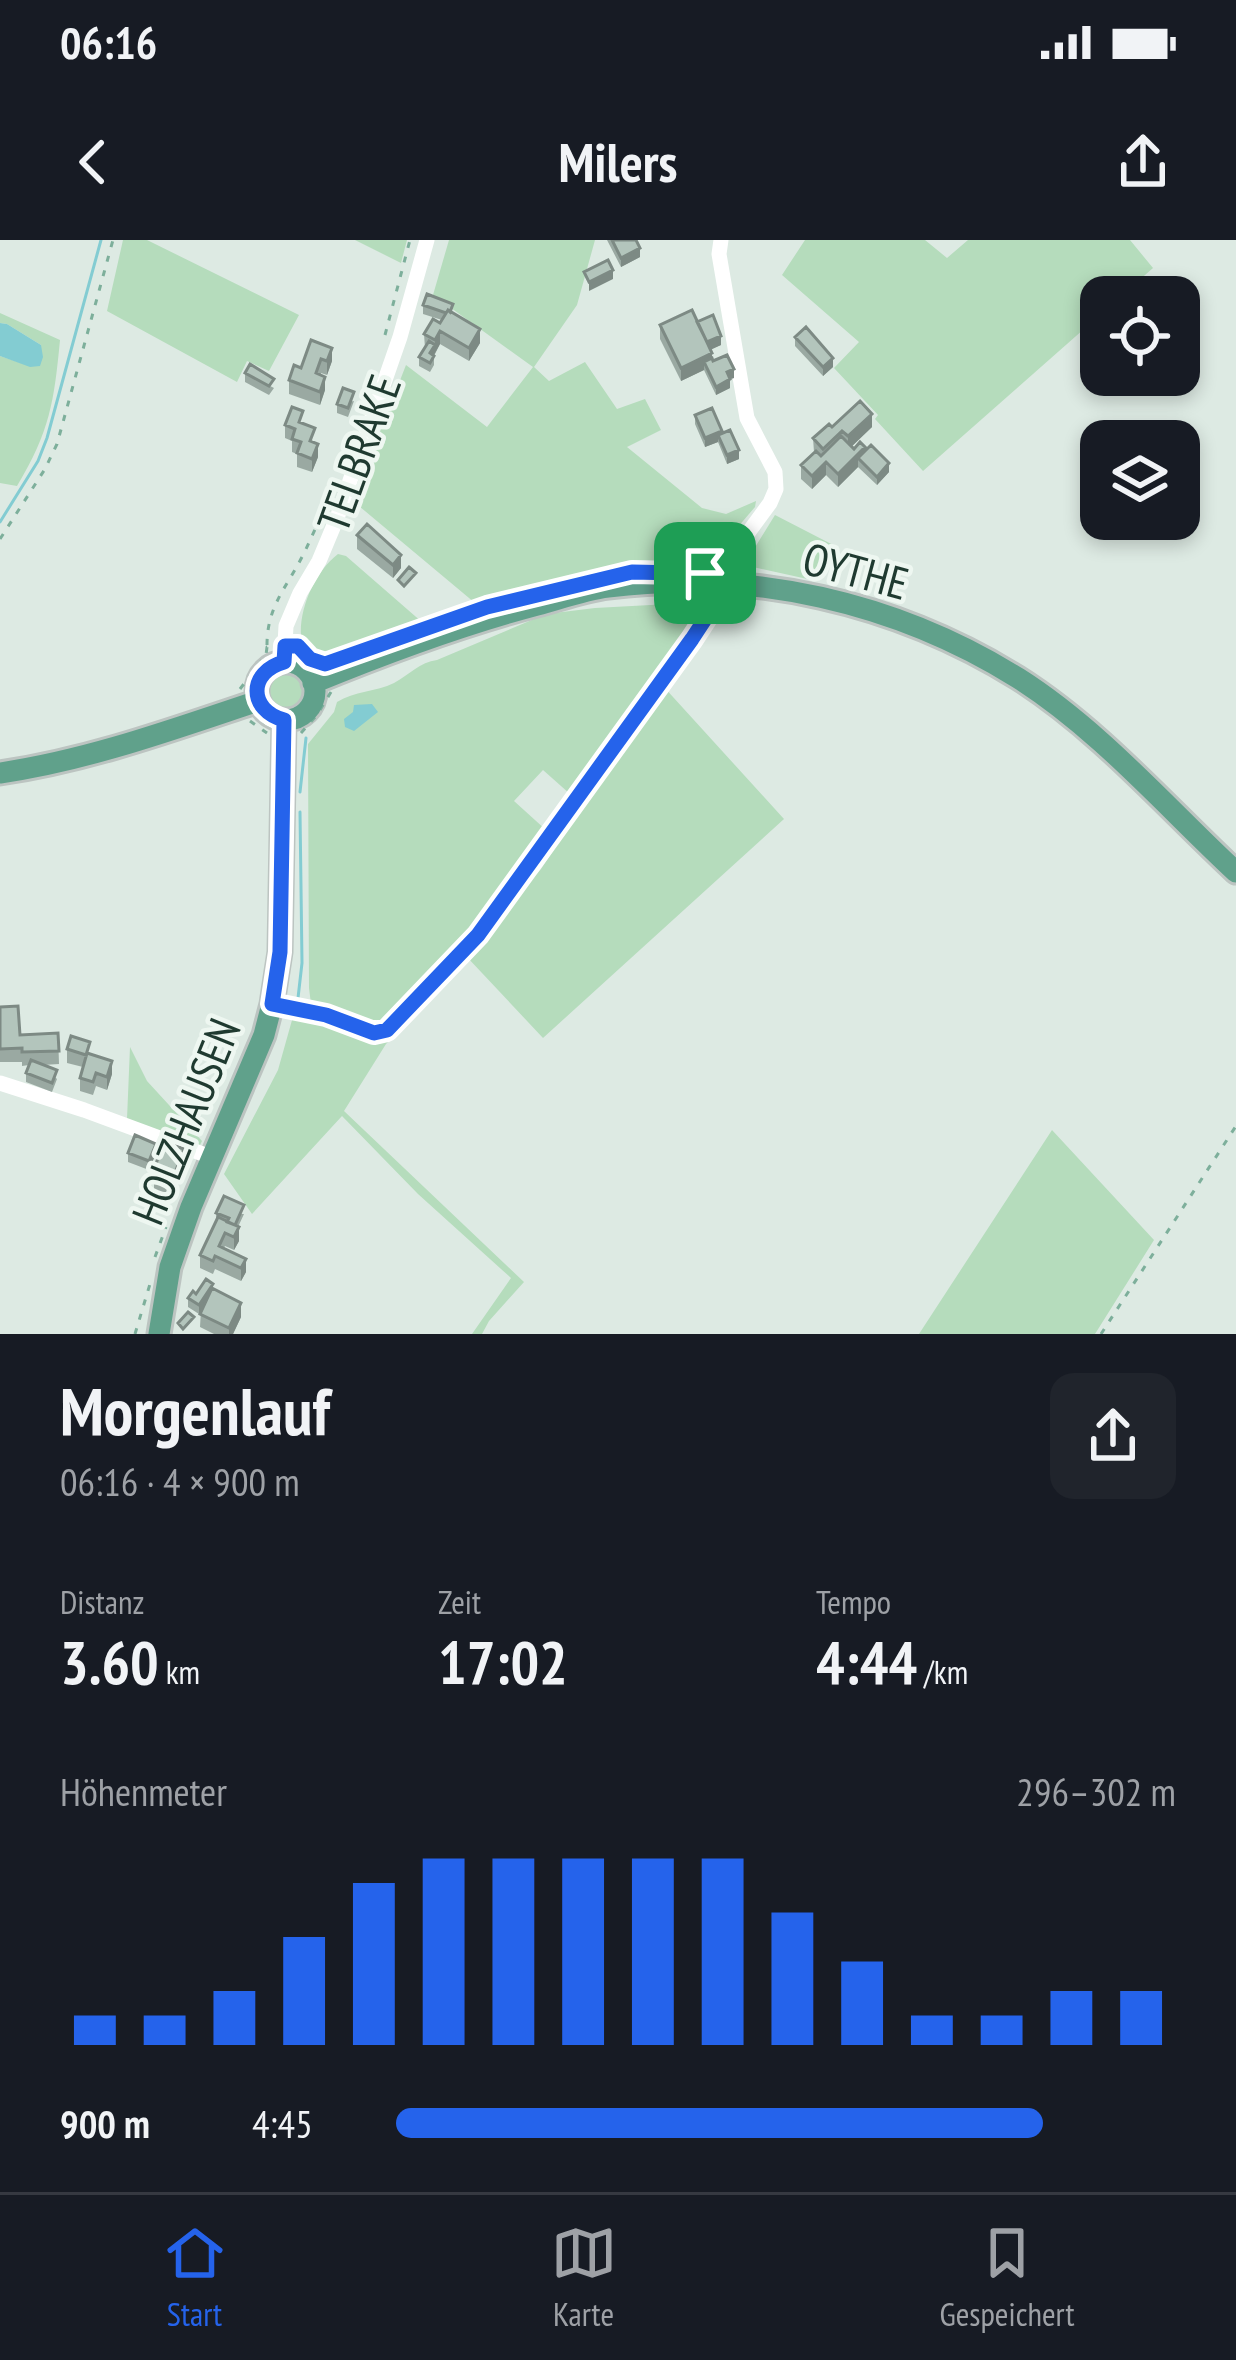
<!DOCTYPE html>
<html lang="de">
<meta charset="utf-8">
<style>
body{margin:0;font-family:"PT Sans Narrow",sans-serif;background:#20242c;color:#f1f3f6;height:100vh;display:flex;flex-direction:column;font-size:45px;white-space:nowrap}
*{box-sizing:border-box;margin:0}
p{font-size:39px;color:#9ea1a6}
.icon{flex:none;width:66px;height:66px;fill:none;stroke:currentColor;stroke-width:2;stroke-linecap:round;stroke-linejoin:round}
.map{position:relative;height:1094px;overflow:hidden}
.panel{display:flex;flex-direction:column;background:#171b24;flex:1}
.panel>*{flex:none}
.controls{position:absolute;left:1080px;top:36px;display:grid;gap:24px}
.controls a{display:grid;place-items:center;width:120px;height:120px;border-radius:24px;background:#171b24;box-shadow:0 6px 18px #0003;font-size:60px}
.pin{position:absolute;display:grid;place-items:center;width:102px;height:102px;color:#fff;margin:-51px;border-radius:24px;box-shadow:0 6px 18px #0006}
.round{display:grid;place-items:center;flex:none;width:126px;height:126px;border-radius:24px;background:#20242c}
.head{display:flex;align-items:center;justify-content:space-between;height:204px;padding:0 60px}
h1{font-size:66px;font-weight:600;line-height:90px}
.figures{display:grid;grid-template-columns:repeat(3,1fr);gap:18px;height:204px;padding:12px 60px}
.figures div{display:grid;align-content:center}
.figures b{font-size:60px;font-weight:600}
.figures small{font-size:33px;font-weight:400}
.figures p{font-size:33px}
.chart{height:336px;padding:24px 60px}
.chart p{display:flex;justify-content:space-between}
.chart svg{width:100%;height:216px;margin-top:12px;stroke:#2563eb;stroke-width:6}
ul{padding:0 60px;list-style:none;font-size:39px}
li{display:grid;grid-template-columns:192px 144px 1fr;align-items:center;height:90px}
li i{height:30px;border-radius:15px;background:#2563eb}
.status{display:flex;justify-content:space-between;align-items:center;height:84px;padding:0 60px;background:#171b24;direction:ltr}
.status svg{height:33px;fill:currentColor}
header{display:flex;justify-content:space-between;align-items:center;height:156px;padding:0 60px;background:#171b24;font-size:54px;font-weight:600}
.tab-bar{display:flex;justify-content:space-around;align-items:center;height:168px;border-top:3px solid #363941;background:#171b24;font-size:33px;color:#9ea1a6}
.tab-bar a{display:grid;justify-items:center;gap:6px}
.tab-bar .selected{color:#2563eb}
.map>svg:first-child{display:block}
</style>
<div class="status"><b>06:16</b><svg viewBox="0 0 49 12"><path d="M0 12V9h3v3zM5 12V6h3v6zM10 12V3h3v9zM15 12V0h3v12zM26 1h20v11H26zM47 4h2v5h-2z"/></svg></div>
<header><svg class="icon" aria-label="back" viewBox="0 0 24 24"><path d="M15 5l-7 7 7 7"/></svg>Milers<svg class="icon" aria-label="share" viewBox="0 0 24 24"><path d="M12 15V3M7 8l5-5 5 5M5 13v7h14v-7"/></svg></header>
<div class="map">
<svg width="1236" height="1094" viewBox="0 0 1236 1094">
<rect width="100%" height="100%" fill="#ddeae3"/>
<path fill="#b5dcbc" d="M 123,0 L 147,0 L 299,75 L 269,131 L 247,121 L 237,142 L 107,71 Z
M 355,0 L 407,0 L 401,23 Z
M 449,0 L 595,0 L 577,65 L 534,127 L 549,141 L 585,122 L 617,169 L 645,159 L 661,190 L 627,207 L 702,268 L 726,274 L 756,261 L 755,267 L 719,309 L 716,326 L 617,324 L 475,363 L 353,261 L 406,125 L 487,187 L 533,127 L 433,55 Z
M 805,0 L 925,0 L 947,18 L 968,0 L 1130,0 L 1153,28 L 1120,57 L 1101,57 L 1101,74 L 923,231 L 875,179 L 878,175 L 834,128 L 859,102 L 782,35 Z
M 0,73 L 60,100 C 54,162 50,191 17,246 L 0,243 L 0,116 L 30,126 L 41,105 L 7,84 L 0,83 Z
M 775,275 L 839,308 L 812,340 L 744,325 Z
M 338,314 L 346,316 L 423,383 C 402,390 337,418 318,415 C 311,413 308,409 302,404 C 296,374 314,332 338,314 Z
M 706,362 L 570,554 L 543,530 L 514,561 L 546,590 L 482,684 L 398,775 L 385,787 L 373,787 L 311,764 L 309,748 L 308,504 L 334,472 L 337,462 C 354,451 376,452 394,443 C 409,435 420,422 437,420 L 546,374 L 595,368 Z
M265 452a20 20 0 1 1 40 0a20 20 0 1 1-40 0Z
M 663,446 L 784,579 L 543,798 L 466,716 L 541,629 Z
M 415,767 L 418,772 L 386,804 L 344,871 L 524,1042 L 489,1081 L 482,1094 L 472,1094 L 511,1038 L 418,954 L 342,876 L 252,974 L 224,934 L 278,830 L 294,773 L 325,778 L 375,795 L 390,792 Z
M 130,807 L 147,841 L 202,901 L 200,905 L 127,879 Z
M 1052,890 L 1154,1000 L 1095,1094 L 919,1094 Z"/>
<path fill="#83ccd2" d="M 0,83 L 7,84 L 41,105 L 43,117 L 40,126 L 30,127 L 0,116 Z
M 372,464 L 378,472 L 354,491 L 345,487 L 344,479 L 353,472 L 354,465 Z"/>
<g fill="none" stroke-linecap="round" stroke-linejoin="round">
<path stroke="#83ccd2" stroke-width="3" d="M 0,282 L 38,221 L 47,198 L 101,0
M 300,552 L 306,498
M 298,758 L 302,723 L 300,572"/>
<defs>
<path id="major" d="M257 451a29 29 0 1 1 58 0a29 29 0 1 1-58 0Z
M 313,443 C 386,413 461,385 537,365 C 560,359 584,350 608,347 C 751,329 896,362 1018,438 C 1100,490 1166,567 1236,632
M 0,533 C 89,520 174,489 258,461
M 159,1094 L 170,1027 L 191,967 L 264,795 L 272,764 L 280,712 L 284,480"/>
</defs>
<use href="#major" stroke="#bcc4c1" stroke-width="27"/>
<path stroke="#7daf9b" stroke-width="3" stroke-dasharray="6 9" stroke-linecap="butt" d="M 385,95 L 410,0
M 0,299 L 45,229 L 57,204 L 113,0
M 267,405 C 267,367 286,348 302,317 C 310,302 315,287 324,273
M 299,408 L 310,419 L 320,423
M 240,449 L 266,415 L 267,407 L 273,407
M 250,481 L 267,493
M 301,493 L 317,475 L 331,452
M 288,767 L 326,775 L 374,793 L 387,790 L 478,695 L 692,399 L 716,361
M 155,1017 L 166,987
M 135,1094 L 150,1044
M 1101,1094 L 1236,886"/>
<path stroke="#fff" stroke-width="15" d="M 721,0 L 719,14 L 747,178 L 775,232 L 776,249 L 770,263 L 737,308 L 725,344
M 284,422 L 286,386 L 300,353 L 319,321 L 337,278 L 400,97 L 427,0
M 0,843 L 84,870 L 211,917"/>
<use href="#major" stroke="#60a18b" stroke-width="21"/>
</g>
<path fill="#9aa9a2" d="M 607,0 L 636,0 L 640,17 L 621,27 Z
M 423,65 L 453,74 L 480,103 L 469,121 L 440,104 L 434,116 L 434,125 L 430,132 L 419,126 L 419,117 L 425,108 L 424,94 L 442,80 L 423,74 Z
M 697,82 L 721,105 L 710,109 L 713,121 L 734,138 L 730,139 L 730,148 L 716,155 L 704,130 L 681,141 L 660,99 L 660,85 Z
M 795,97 L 833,127 L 823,136 L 795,106 Z
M 311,100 L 332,121 L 327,135 L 321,133 L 321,135 L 325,150 L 320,165 L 289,154 L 289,140 L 301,128 Z
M 245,133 L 274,148 L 269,155 L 245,142 Z
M 354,161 L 348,177 L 337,173 L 337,164 Z
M 695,175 L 722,194 L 739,219 L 727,224 L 718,202 L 705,207 L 695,184 Z
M 303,184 L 314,203 L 318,217 L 312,232 L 297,227 L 297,214 L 292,212 L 292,201 L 285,198 L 285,185 Z
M 832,187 L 872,187 L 852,206 L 865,211 L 889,232 L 877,245 L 858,227 L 838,247 L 826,235 L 812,249 L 801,239 L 801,225 L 814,212 L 813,198 Z
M 357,295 L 401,328 L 393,338 L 357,309 Z
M 0,767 L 20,795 L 58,793 L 59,824 L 43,825 L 57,839 L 52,852 L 26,842 L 26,833 L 29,825 L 22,826 L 22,822 L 0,822 Z
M 67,809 L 90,814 L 112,834 L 107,850 L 96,846 L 93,855 L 80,851 L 80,838 L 83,827 L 67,823 Z
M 128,913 L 156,913 L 149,930 L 128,922 Z
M 184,922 L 173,951 L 167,949 L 165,955 L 154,951 L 154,929 Z
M 216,973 L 244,974 L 238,987 L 239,1001 L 234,1010 L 225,1006 L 224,1008 L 246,1032 L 241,1041 L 215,1029 L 213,1034 L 200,1028 L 200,1015 L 216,980 Z
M 213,1049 L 241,1077 L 233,1094 L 214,1094 L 200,1087 L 201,1070 L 199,1074 L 188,1067 L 188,1058 Z"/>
<path fill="#7d8a84" d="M 640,8 L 640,17 L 621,27 L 621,18 Z
M 613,30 L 613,39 L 589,51 L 589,42 Z
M 480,89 L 480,103 L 469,121 L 469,108 Z
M 440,91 L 440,104 L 430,122 L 430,113 Z
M 721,96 L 721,105 L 706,112 L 706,103 Z
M 332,108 L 332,121 L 327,135 L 327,121 Z
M 712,113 L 712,127 L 704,122 L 704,130 L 681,141 L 681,128 Z
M 833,118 L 833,127 L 823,136 L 823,127 Z
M 734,129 L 734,138 L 730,139 L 730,148 L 716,155 L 716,147 L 727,132 Z
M 325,137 L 325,150 L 320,165 L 320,152 Z
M 872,174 L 872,187 L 848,210 L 848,196 Z
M 722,191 L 722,200 L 718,195 L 718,202 L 705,207 L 705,198 Z
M 318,204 L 318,217 L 312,232 L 312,219 Z
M 865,207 L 865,220 L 858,218 L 858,227 L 838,247 L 838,234 Z
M 739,210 L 739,219 L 727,224 L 727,215 Z
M 826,222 L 826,235 L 812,249 L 812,236 Z
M 889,223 L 889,232 L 877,245 L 877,237 Z
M 401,315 L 401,328 L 393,338 L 393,325 Z
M 112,821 L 112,834 L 107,850 L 107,837 Z
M 156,904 L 156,913 L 149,930 L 149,921 Z
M 184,909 L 184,922 L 173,951 L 173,938 Z
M 239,987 L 239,1001 L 234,1010 L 234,997 Z
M 246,1019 L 246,1032 L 241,1041 L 241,1028 Z
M 213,1044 L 213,1053 L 199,1074 L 199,1065 Z
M 241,1063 L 241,1077 L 233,1094 L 229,1094 L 229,1088 Z"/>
<path fill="#b3c5bc" stroke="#7d8a84" stroke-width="3" d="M 612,0 L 636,0 L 640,8 L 621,18 Z
M 608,20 L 613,30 L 589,42 L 584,32 Z
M 427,54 L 453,64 L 450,72 L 448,70 L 446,73 L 423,65 Z
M 448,70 L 480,89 L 469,108 L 440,91 L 435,100 L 424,94 L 433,79 L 440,83 Z
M 692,70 L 712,113 L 681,128 L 660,85 Z
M 713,75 L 721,96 L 707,102 L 697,82 Z
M 806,87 L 833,118 L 823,127 L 795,97 Z
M 311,100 L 332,108 L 327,121 L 321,119 L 316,133 L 325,137 L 320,152 L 289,140 L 294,125 L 301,128 Z
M 429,101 L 435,105 L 430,113 L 434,116 L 430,123 L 419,117 Z
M 727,115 L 734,129 L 727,132 L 730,139 L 716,147 L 704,122 L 712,118 L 713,121 Z
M 250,124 L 274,139 L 269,146 L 245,133 Z
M 343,148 L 354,152 L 348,168 L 337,164 Z
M 860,161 L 872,174 L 848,196 L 842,191 L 823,209 L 813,198 L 829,184 L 832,187 Z
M 292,167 L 303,171 L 299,182 L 315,188 L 310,201 L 318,204 L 312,219 L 297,213 L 301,202 L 292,199 L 295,189 L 285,185 Z
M 712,168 L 722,191 L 705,198 L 695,175 Z
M 730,190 L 739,210 L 727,215 L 718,195 Z
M 841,196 L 854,209 L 860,202 L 865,207 L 838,234 L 826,222 L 812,236 L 801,225 L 816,211 L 821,216 Z
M 871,205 L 889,223 L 877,237 L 858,218 Z
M 367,284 L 401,315 L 393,325 L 357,295 Z
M 409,327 L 416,333 L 404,346 L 398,340 Z
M 18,766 L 20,795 L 58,793 L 59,811 L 22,812 L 22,808 L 0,809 L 0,767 Z
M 71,796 L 90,802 L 86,815 L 67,809 Z
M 87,813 L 112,821 L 107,837 L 96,833 L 93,842 L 80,838 Z
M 31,820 L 57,830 L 52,843 L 26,833 Z
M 135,895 L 156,904 L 149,921 L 128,913 Z
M 164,902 L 184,909 L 173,938 L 167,935 L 165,942 L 154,938 L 157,931 L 154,929 Z
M 224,956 L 244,965 L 235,985 L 227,982 L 229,978 L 216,973 Z
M 218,977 L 239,987 L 234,997 L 225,993 L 219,1006 L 246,1019 L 241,1028 L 215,1016 L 213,1021 L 200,1015 Z
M 206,1039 L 213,1044 L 199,1065 L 188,1058 L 193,1051 L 196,1054 Z
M 212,1048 L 241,1063 L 229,1088 L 200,1074 Z
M 188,1072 L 194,1077 L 183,1089 L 178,1083 Z"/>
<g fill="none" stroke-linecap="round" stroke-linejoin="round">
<defs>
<path id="route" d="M 632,332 L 728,334 L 713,367 L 692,399 L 478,695 L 387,790 L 374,793 L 326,775 L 272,764 L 280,712 L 284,480 C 248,470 248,432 284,422 L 285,406 L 298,406 L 310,419 L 325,424 L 487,367 Z"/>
</defs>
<use href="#route" stroke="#fff" stroke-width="24"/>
<use href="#route" stroke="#2563eb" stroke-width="15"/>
</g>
<g text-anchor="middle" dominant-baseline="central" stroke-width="9" stroke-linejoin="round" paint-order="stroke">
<g font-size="45" fill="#1f3a30" stroke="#eef7f1">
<text transform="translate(358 213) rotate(-70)">TELBRAKE</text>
<text transform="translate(856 330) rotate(15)">OYTHE</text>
<text transform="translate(185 881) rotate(-68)">HOLZHAUSEN</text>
</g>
</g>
</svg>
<div class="controls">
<a><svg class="icon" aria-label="locate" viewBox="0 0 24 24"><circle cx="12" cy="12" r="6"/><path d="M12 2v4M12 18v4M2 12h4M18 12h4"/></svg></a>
<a><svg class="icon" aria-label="layers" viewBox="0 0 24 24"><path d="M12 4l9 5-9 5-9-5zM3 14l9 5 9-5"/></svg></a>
</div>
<div class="pin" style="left:705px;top:333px;background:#1e9e55"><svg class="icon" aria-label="arrive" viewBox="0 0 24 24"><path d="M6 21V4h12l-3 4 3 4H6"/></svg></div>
</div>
<section class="panel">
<div class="head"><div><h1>Morgenlauf</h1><p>06:16 · 4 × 900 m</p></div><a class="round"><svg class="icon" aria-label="share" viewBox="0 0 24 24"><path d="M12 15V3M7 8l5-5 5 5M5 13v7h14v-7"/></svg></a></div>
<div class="figures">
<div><p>Distanz</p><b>3.60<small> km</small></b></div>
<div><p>Zeit</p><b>17:02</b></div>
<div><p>Tempo</p><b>4:44<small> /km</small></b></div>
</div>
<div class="chart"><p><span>Höhenmeter</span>296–302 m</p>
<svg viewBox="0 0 160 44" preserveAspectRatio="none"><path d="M5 44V38M15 44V38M25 44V33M35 44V22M45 44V11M55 44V6M65 44V6M75 44V6M85 44V6M95 44V6M105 44V17M115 44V27M125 44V38M135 44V38M145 44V33M155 44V33"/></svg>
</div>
<ul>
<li><b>900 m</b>4:45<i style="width:83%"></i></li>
</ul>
</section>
<nav class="tab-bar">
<a class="selected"><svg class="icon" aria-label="home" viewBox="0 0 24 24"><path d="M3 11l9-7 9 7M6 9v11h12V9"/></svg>Start</a>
<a><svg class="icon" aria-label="map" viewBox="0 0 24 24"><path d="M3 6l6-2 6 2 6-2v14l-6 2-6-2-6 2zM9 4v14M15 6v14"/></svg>Karte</a>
<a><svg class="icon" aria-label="saved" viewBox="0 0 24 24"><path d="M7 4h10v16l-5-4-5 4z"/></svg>Gespeichert</a>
</nav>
